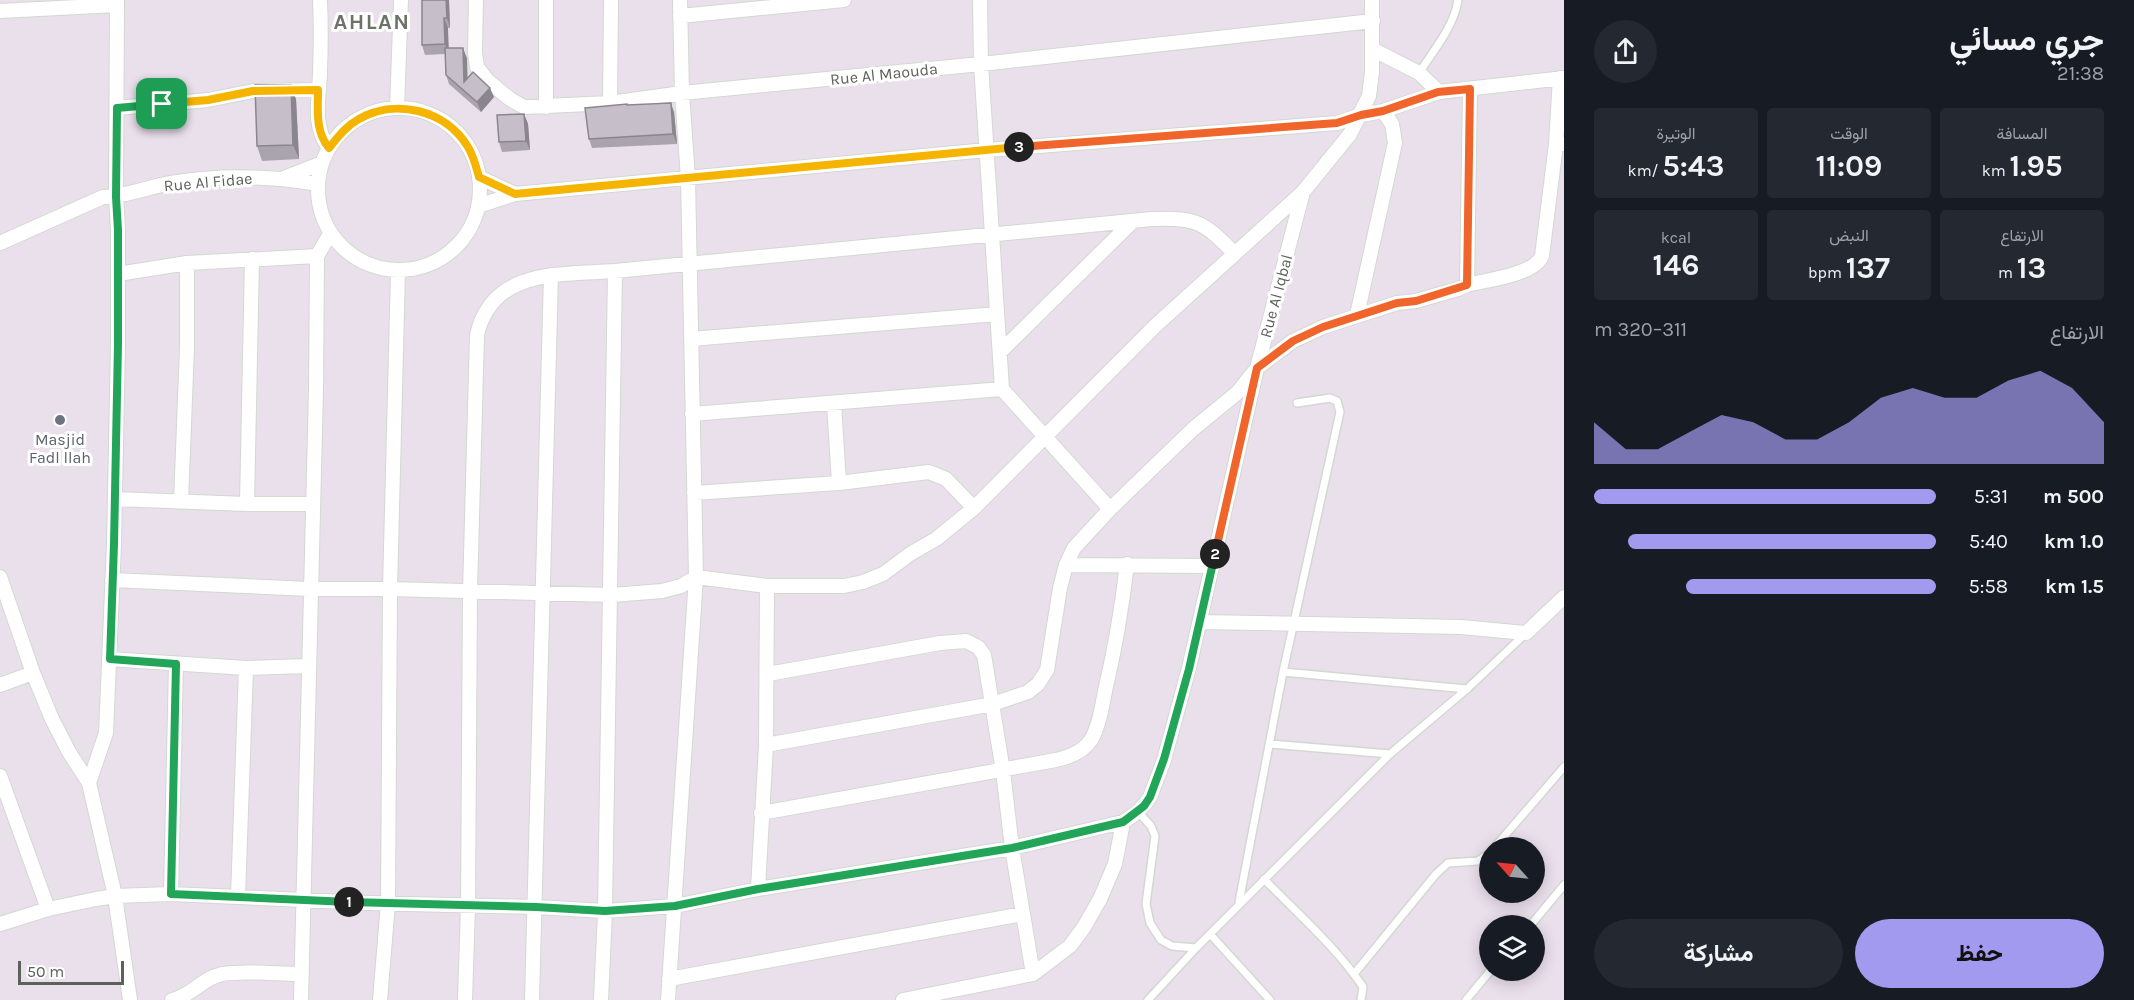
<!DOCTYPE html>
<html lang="ar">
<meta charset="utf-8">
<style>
body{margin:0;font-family:Karla,Vazirmatn,sans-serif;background:#242831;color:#f1f3f6;direction:rtl;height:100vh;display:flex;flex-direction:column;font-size:22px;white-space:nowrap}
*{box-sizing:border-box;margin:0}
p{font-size:20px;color:#9ea1a6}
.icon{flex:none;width:33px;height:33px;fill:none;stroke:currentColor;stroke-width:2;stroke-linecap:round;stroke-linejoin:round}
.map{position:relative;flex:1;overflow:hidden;direction:ltr}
.sheet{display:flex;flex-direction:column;background:#171b24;width:570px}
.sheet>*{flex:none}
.needle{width:39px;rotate:297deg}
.buttons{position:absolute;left:1479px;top:837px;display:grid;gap:12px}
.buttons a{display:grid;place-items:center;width:66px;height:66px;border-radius:50%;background:#171b24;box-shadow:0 3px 15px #0003;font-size:30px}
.scale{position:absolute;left:18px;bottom:15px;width:106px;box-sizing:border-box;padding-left:6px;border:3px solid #5c6159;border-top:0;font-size:16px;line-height:21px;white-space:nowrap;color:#5c6159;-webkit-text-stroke:4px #fff;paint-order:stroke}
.pin{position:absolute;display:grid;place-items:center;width:51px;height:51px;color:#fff;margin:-26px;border-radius:12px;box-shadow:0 3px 9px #0006}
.km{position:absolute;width:30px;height:30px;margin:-15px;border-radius:50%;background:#222;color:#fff;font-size:16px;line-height:30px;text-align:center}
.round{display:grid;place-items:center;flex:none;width:63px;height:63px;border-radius:32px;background:#242831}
.headline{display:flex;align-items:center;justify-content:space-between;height:102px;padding:0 30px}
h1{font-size:33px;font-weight:700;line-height:45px}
.metrics{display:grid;grid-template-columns:repeat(3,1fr);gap:9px;height:102px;padding:6px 30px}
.metrics div{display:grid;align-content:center;border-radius:6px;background:#242831;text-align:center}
.metrics b{font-size:30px;font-weight:700}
.metrics small{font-size:16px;font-weight:400}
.metrics p{font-size:16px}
.chart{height:168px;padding:12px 30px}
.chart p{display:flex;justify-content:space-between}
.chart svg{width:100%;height:108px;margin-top:6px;fill:#a29aef;opacity:.7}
.primary-button{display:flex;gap:12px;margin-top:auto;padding:12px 30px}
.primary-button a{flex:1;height:69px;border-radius:36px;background:#a29aef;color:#111;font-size:24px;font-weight:700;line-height:69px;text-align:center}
.primary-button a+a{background:#242831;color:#f1f3f6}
ul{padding:0 30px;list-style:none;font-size:20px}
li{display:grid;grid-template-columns:96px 72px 1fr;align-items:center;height:45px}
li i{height:15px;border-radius:8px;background:#a29aef}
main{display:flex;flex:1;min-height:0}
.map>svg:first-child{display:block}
</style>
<main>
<section class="sheet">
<div class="headline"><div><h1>جري مسائي</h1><p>21:38</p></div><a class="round"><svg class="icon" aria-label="share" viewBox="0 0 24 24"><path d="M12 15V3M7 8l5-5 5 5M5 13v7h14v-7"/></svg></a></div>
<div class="metrics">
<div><p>المسافة</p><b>1.95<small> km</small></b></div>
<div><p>الوقت</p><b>11:09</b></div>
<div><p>الوتيرة</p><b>5:43<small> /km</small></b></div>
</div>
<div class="metrics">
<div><p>الارتفاع</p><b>13<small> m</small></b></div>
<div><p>النبض</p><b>137<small> bpm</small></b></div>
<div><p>kcal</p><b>146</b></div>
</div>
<div class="chart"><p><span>الارتفاع</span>311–320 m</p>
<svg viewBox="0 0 160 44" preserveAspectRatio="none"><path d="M0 44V27L10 38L20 38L30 31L40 24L50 27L60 34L70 34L80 27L90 17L100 13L110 17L120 17L130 10L140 6L150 13L160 27V44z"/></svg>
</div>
<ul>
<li><b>500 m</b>5:31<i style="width:100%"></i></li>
<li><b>1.0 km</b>5:40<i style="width:90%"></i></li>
<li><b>1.5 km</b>5:58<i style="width:73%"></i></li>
</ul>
<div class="primary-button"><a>حفظ</a><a>مشاركة</a></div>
</section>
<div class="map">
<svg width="1564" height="1000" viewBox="0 0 1564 1000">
<rect width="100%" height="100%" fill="#eae0ec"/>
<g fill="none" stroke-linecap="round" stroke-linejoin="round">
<defs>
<path id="lane" d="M 1419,73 C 1433,51 1454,27 1458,0
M 1283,672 L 1467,689
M 1270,744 L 1390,754
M 1138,812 L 1151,826 L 1155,836 L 1146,904 L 1150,923 L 1161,940 L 1172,946 L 1196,948 L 1390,754 L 1467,689 L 1524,635
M 1494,848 L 1564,767
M 1264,879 C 1298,914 1336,947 1363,987 L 1361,1000
M 1239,902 L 1283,672 L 1340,412 L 1337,401 L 1330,398 L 1297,403
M 1530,926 L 1564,885
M 1210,934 L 1270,1000
M 1354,974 L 1436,874 L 1448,863 L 1478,861 L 1490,853
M 1148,1000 L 1196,948
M 1466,1000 L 1491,970"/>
<path id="street" d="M 320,0 C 321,23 321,47 320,71 C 320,97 311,125 329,148
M 476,0 L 475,53 L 477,67 L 488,81 L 510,99 L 524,107 L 610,103 L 682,93 L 981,64 L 1373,21
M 980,0 L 981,64 L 1002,389 L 1110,509
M 0,11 L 117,5
M 680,16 L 844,0
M 1372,49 L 1419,73 L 1439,92
M 1560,78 L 1556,144 L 1563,144
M 610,103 L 611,0
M 546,107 L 546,0
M 117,108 L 208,100 L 253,91 L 318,90
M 397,108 L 401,0
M318 189a81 81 0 1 1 162 0a81 81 0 1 1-162 0Z
M 479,177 L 515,194
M 284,178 L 322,163
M 478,206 L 515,194 L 987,150 L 1337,123 L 1361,115 L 1383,111 L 1439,92 L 1564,78
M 0,243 L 103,197 C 127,196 148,187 171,183 C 219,175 270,176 318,184
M 118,274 L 187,263 L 317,256
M 1467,285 C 1486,280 1534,275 1542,256 L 1556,144
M 1357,315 L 1395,143 L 1392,124 L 1383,111
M 691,339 L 997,314
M 1000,352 L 1132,222
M 834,403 L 839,483
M 692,414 L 1002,389
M 694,493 L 839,483 L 929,472 L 946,479 L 974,508
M 115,499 L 247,504 L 312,504
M 181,502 L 187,347 L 187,263
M 247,504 L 252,259
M 1066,565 L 1213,566
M 0,577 L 33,673 L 52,719 L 69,752 L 89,783 L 115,896 L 130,1000
M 112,580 L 310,589 L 390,589 L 612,595 L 662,591 L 681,586 L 696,577 L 767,586 L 844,586 L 863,582 L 883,574 L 910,554 L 936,539 L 974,508 L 1155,326 L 1303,192
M 1201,622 L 1461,627 L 1526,633 L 1564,597
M 109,659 L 246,668 L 308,666
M 768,674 L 940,643 L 966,641 L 978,647 L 984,655 L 1003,771 L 1012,848 L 1033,974
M 0,685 L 33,673
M 766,745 L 993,704 L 1028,692 L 1038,684 L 1047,670 L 1060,588 L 1066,565 L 1074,548 L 1110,509 L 1193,429 L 1237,393 L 1257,368 L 1293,341 L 1323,327 L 1397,303 L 1416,301 L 1458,289 L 1467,285 L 1470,89
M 0,776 L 48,909
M 89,783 L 106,733 L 114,544 L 118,344 L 118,230 L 116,197 L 117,0
M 761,813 L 1056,760 C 1070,757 1083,752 1091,740 C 1099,726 1102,707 1105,691 C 1115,649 1122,607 1127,564
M 758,889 L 766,745 L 767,586
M 171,894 L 176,664
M 238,897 L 246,668
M 0,924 L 48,909 L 96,899 L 115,896 L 171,894 L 369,903 L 536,907 L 605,911 L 675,906 L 758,889 L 1012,848 L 1123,822 C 1135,815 1143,808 1150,797 L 1164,760 L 1189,668 L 1257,368 L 1303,192 L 1350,134 L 1369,96 L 1372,72 L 1372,0
M 669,979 L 1023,914
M 172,1000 C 191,996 203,978 222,974 C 244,970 279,974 302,974
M 301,1000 L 316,390 L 317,256 L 330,234
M 380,1000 L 388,903 L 390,589 L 398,271
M 465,1000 L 468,906 L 470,592 L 477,335 C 492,268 561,275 615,271 L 1152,219 C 1196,217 1204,222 1234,253
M 532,1000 L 551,275
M 601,1000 L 605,911 L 615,271
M 668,1000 L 696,577 L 688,178 L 682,93 L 680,0
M 903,1000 L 1033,974 L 1070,946 L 1084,927 L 1100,899 L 1115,864 L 1123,822"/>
</defs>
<use href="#lane" stroke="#d3d8d1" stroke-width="10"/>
<use href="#street" stroke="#d3d8d1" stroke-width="16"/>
<use href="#lane" stroke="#fff" stroke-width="7"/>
<use href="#street" stroke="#fff" stroke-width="14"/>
</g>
<path fill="#aaa4ae" d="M 422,0 L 449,0 L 450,28 L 448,28 L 448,48 L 467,58 L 467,78 L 494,97 L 481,112 L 449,84 L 446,75 L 445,54 L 425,55 L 422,45 Z
M 296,99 L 299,159 L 262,161 L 257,146 Z
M 627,105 L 674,112 L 677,144 L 592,148 L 589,139 Z
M 524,114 L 528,124 L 530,150 L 502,152 L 499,142 Z"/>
<path fill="#8b868d" d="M 446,0 L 449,0 L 450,28 L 447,18 Z
M 444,18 L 448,28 L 449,54 L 445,44 Z
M 463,48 L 467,58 L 468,91 L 464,82 Z
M 291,85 L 296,99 L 299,159 L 293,145 Z
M 490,88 L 494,97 L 481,112 L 477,102 Z
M 671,103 L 674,112 L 677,144 L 673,134 Z
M 524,114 L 528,124 L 530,150 L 526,141 Z"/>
<path fill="#c6bfca" stroke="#8b868d" stroke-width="1.5" d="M 422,0 L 446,0 L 447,18 L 444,18 L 445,44 L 422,45 Z
M 445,48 L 463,48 L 464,82 L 473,72 L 490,88 L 477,102 L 446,75 Z
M 255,85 L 291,85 L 293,145 L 257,146 Z
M 671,103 L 673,134 L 589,139 L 585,108 L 627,104 L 627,105 Z
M 524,114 L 526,141 L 499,142 L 497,115 Z"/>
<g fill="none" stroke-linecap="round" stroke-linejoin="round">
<defs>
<path id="split-1" d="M 162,104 L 117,108 L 116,197 L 118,230 L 118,344 L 114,544 L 110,659 L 176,664 L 171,894 L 349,902"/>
<path id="split-2" d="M 349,902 L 536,907 L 605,911 L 675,906 L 758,889 L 1012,848 L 1123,822 L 1144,806 L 1150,797 L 1164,759 L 1189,669 L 1215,554"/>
<path id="split-3" d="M 1019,147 L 1337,123 L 1361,115 L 1383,111 L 1438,92 L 1470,89 L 1467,285 L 1416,301 L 1397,303 L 1323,327 L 1293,341 L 1257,368 L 1215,554"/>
<path id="split-4" d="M 162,104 L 208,100 L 253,91 L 318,90 C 318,110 315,131 329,148 C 338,137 346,126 359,119 C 396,98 446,110 468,147 C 474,157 476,167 479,177 L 515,194 L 1019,147"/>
</defs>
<use href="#split-1" stroke="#fff" stroke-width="12"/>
<use href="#split-2" stroke="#fff" stroke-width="12"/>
<use href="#split-3" stroke="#fff" stroke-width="12"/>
<use href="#split-4" stroke="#fff" stroke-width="12"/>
<use href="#split-1" stroke="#22a559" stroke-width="8"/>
<use href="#split-2" stroke="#22a559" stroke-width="8"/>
<use href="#split-3" stroke="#f0652b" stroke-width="8"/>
<use href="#split-4" stroke="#f5b400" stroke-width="8"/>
</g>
<circle fill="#6b7280" stroke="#fff" stroke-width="2" cx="60" cy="420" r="6"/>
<g text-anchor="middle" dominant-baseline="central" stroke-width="6" stroke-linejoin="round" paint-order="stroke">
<g font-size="16" fill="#5c6159" stroke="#fff">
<text transform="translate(884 74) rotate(-6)">Rue Al Maouda</text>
<text transform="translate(208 182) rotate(-5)">Rue Al Fidae</text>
<text transform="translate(1276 296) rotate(-75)">Rue Al Iqbal</text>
</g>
<g font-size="16" fill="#5b616d" stroke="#fff">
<text x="60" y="439">Masjid<tspan x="60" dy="18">Fadl llah</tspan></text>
</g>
<g font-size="22" font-weight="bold" letter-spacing="1.5" fill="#6e736a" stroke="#fff">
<text x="372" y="22">AHLAN</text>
</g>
</g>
</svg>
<div class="buttons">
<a><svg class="needle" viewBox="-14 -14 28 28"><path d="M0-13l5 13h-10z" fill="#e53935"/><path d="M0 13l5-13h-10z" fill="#9ea1a6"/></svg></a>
<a><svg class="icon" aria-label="layers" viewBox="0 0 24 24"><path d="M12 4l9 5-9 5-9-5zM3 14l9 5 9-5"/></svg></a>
</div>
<div class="scale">50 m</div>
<div class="pin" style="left:162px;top:104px;background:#1e9e55"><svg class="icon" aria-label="arrive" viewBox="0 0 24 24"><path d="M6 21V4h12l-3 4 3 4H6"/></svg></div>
<b class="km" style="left:349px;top:902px">1</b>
<b class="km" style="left:1215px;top:554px">2</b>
<b class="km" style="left:1019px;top:147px">3</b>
</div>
</main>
